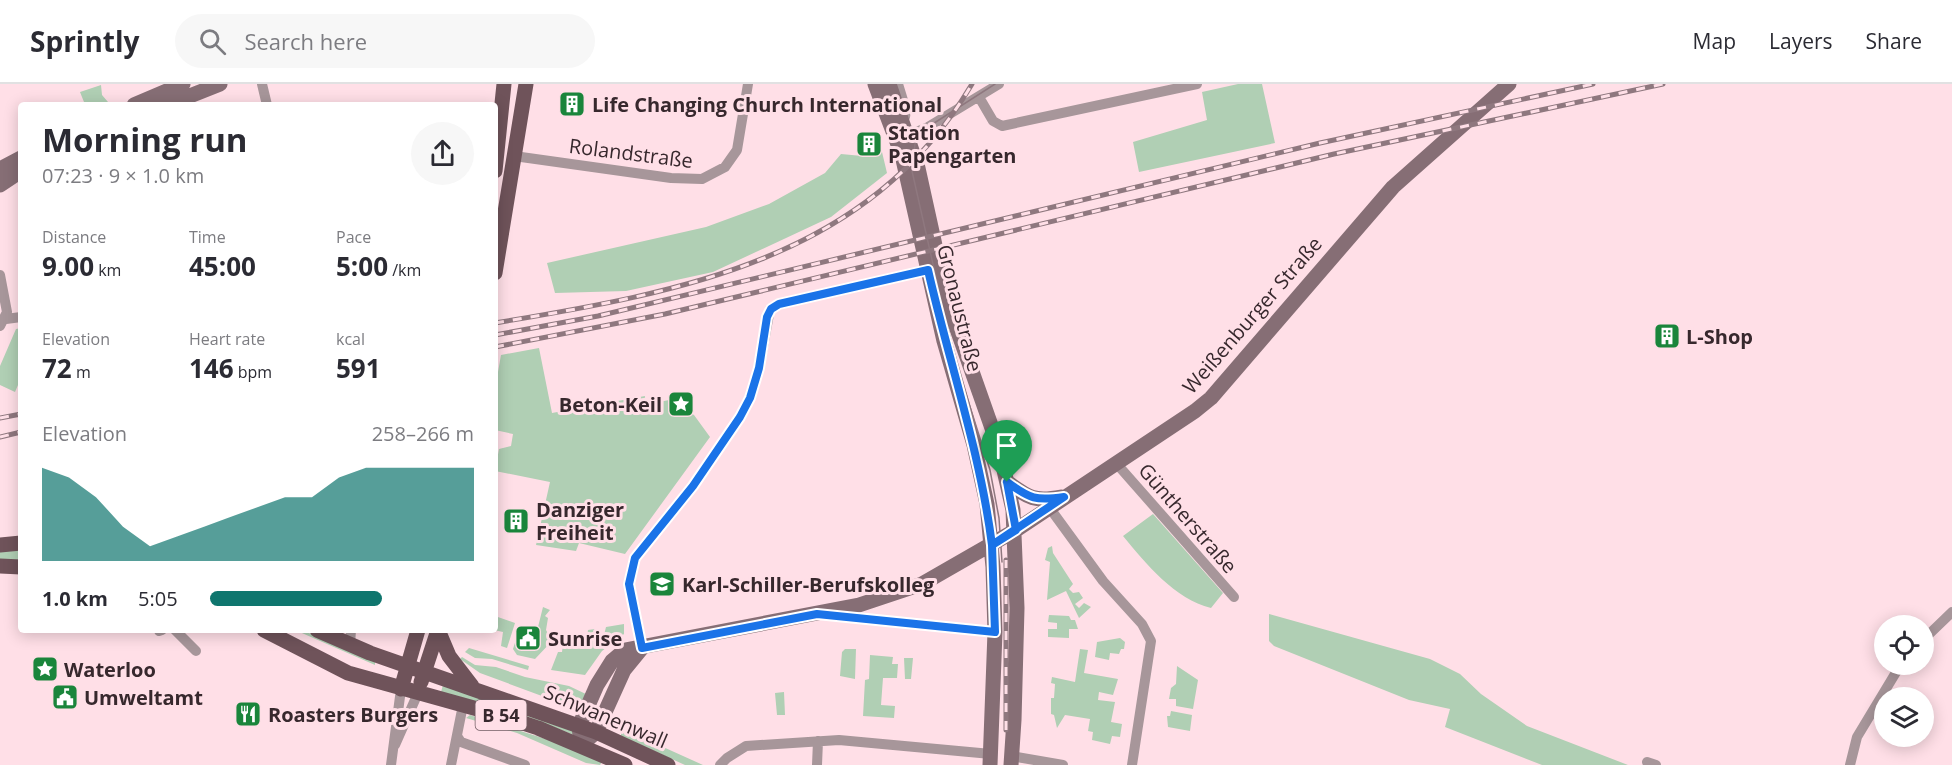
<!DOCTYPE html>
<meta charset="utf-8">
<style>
body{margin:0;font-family:"Open Sans",sans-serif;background:#f7f7f7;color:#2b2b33;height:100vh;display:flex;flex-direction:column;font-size:22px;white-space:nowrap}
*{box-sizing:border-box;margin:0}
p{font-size:20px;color:#7c7c81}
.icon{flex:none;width:33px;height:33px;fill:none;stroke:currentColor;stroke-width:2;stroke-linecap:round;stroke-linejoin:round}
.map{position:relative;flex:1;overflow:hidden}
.panel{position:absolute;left:18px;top:18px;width:480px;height:531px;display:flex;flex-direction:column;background:#fff;border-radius:6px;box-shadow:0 3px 15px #0003}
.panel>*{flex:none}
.controls{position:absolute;left:1874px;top:531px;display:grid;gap:12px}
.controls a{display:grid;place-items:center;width:60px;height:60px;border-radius:50%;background:#fff;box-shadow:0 3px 15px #0003;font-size:30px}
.pin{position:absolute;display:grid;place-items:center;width:51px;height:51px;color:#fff;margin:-62px -26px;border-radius:50% 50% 50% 0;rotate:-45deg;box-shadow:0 0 6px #0007}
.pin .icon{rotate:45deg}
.round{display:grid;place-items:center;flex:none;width:63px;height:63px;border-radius:32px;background:#f7f7f7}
.overview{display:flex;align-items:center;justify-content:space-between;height:102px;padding:0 24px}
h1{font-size:33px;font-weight:700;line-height:45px}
.stats{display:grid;grid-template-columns:repeat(3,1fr);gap:9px;height:102px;padding:6px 24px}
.stats div{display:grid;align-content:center}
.stats b{font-size:26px;font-weight:700}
.stats small{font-size:16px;font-weight:400}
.stats p{font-size:16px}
.chart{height:168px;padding:12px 24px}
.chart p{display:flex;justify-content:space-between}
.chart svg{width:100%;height:108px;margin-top:6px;fill:#0f766e;opacity:.7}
ul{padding:0 24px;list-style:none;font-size:20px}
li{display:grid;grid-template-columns:96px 72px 1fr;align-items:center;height:45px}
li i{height:15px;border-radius:8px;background:#0f766e}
header{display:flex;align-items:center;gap:36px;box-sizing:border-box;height:84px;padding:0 30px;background:#fff;border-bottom:2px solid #e1e1e2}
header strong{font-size:28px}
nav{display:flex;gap:33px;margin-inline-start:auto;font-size:21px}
.search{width:420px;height:54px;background:#f7f7f7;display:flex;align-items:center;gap:15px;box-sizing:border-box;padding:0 21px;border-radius:33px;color:#7c7c81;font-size:22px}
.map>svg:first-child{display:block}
</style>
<header>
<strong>Sprintly</strong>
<div class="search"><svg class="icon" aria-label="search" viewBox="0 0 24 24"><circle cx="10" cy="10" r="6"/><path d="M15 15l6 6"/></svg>Search here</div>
<nav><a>Map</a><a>Layers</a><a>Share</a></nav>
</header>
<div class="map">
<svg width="1952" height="681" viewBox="0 0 1952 681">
<rect width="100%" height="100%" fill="#ffdfe7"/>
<path fill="#b0cfb4" d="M 1238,0 L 1262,0 L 1275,59 L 1139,88 L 1133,58 L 1207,36 L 1202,8 Z
M 101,1 L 102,11 L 108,18 L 101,21 L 77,21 L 84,18 L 80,8 Z
M 882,68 L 887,89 L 831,133 L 713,188 L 626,207 L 555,209 L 547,179 L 706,143 L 769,120 L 825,89 L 841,70 L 873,73 Z
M 21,244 L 21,294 L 15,308 L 0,301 L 0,282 L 16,245 Z
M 539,264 L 552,329 L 645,312 L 644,321 L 669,316 L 694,331 L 710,353 L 625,470 L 579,459 L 576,467 L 536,461 L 550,398 L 495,387 L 499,365 L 511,362 L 513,350 L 495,346 L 495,305 L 501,271 Z
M 1153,430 L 1223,509 L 1211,524 C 1175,515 1146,480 1123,452 Z
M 1052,462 L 1053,469 L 1073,500 L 1069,505 L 1073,509 L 1079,508 L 1083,514 L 1075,520 L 1079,524 L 1084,519 L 1091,523 L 1079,534 L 1066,507 L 1047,516 L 1050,478 L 1045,476 L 1048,464 Z
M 21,466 L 21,476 L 0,476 L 0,467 Z
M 543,523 L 550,526 L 545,532 L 548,534 L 546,546 L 552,557 L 535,575 L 517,571 L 513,565 L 520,543 L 523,544 L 518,564 L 532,567 Z
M 1269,530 L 1430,575 L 1460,590 L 1481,610 L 1527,642 L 1628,681 L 1542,681 L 1445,643 L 1450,625 L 1409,616 L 1274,562 L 1269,557 Z
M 1049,531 L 1069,532 L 1071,536 L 1075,536 L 1078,545 L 1069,545 L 1069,554 L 1048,553 L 1048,545 L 1057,545 L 1057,539 L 1048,538 Z
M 495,532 L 515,539 L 507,564 L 501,562 L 503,548 L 494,546 Z
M 624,540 L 624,550 L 602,567 L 585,591 L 551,586 L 558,568 L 562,568 L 563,560 L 572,557 L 577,564 L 587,554 L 588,546 L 595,545 L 595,551 L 604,551 L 606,543 Z
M 295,546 L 302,546 L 375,578 L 375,581 Z
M 1120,554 L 1125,558 L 1124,565 L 1121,565 L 1119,570 L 1110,569 L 1109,576 L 1095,573 L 1097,558 Z
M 469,564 L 529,582 L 528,586 L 492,575 L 475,574 L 465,568 Z
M 845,565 L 856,565 L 855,595 L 840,592 L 842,568 Z
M 1080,565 L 1088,566 L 1084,589 L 1118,595 L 1113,611 L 1099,608 L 1098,616 L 1115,618 L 1111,638 L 1122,640 L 1120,653 L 1112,652 L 1110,660 L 1092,656 L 1093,648 L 1088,647 L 1090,635 L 1065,631 L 1057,644 L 1054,631 L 1051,630 L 1051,614 L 1054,614 L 1055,600 L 1051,599 L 1052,593 L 1075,598 Z
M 870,571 L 893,573 L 892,580 L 898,580 L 897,594 L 883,594 L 881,621 L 895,622 L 894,634 L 863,632 L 865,596 L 869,595 Z
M 462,573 L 475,581 L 496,583 L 525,593 L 569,602 L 588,611 L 578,621 L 569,622 L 480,589 L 460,575 Z
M 904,574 L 913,574 L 911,595 L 905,595 Z
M 1177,582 L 1198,596 L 1193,625 L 1176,622 L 1176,615 L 1169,615 L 1171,604 L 1176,600 Z
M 443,601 L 575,648 L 574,651 L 518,629 L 441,608 Z
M 784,608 L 785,631 L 777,631 L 775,609 Z
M 1171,627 L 1192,631 L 1190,647 L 1168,643 L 1167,632 L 1170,632 Z
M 470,631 L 549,656 L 602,678 L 600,681 L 586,679 L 517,649 L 466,634 Z
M 621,644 L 703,681 L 685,681 L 621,652 Z"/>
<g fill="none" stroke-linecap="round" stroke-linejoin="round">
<path stroke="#a7969a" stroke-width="10" d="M 262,0 L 267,21
M 898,0 L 906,26 L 905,33
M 979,13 L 993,37 L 1002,42 L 1197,0
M 902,54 L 928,43 L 999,0
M 514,72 L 671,94 L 702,95 L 725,83 L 737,66 L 748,0
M 0,191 L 7,228 L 0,242
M 6,235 L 21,233
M 1116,379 L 1234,513
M 1049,423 L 1103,497 L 1142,540 L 1151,557 L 1132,681
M 826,531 L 995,548
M 175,546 L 196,567
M 159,547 L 162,546
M 1923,556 L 1952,528
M 350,561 L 351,546
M 642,564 L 629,500 L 635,474 L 693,402 L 740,333 L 750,314 L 759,284 L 770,225 L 779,220 L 928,186
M 457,652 L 461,658 L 525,681
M 395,661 L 418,609
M 1011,672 L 1063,681
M 1647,678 L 1656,681
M 391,681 L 401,605
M 451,681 L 463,621
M 720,681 L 727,674 L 746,662 L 839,656 L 991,670
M 817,681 L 818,657
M 1850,681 L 1857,653 L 1901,580"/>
<path stroke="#866e75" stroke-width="15" d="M 875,0 L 902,71 L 944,257 L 974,361 L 987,420 L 993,483 L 995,548 L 990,681
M 889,0 L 918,84 L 942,193 L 957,245 L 999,364 L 1013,426 L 1017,524 L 1014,636 L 1011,681
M 134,21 L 183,0
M 167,21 L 220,0
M 0,85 L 21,74
M 0,101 L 21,87
M 1007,398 C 1029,414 1034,418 1061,413
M 588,655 L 596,648 L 624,586 L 642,564
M 581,661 L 579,642 L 597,601 L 612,577 L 625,566 L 859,521 L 922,500 L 1016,446 L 1195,327 L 1211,314 L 1393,103 L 1509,0"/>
<path stroke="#6f535a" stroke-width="15" d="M 495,87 L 504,0
M 495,189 L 526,0
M 0,461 L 21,459
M 0,482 L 21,483
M 264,546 L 348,589 L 499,631 L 538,644 L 625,681
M 317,546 L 370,569 L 596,648 L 668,681
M 438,546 L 449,572 L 472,602
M 421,598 L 438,546
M 401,605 L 418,546"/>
<path stroke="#8f787f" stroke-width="1.5" d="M 995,0 L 928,43 L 915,60 L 912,87 L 953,269 L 990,386 L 999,434 L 1002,478"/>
<defs>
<path id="rail" d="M 495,239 C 681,208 868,176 972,0
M 495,251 L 598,232 L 1320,59 L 1593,0
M 495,263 L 665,230 L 1334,70 L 1663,0
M 0,334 L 21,330
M 0,353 L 21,348
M 1006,646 L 1006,476"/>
</defs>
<use href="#rail" stroke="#8f787f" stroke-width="5"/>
<use href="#rail" stroke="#ffdfe7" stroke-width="3" stroke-dasharray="9" stroke-linecap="butt"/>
</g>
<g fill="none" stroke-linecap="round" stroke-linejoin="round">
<defs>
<path id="route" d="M 1007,398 L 1016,446 L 992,461 C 980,367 949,278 928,186 L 779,220 L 771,225 L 767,233 L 759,284 L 750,314 L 740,333 L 693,402 L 635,474 L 629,500 L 642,564 L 817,530 L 995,548 L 992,461 C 1016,445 1040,429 1064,413 C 1036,417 1030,415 1007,398"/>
</defs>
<use href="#route" stroke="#fff" stroke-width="12"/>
<use href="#route" stroke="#1a73e8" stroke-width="8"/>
</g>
<defs>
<symbol id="building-square" viewBox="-11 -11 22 22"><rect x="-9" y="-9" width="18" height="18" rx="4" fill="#1a853b" stroke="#ffdfe7"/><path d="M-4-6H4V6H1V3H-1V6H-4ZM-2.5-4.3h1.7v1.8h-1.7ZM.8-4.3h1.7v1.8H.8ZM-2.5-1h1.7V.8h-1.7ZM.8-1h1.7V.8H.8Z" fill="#fff"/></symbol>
<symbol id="sight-square" viewBox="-11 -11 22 22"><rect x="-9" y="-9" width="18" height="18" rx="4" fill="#1a853b" stroke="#ffdfe7"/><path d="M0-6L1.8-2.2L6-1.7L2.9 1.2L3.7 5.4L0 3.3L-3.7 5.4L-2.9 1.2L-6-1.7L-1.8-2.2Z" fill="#fff"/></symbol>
<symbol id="university-square" viewBox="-11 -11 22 22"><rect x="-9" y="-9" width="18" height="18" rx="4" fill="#1a853b" stroke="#ffdfe7"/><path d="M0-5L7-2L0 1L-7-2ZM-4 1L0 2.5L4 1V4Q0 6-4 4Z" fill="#fff"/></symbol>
<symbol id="civic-square" viewBox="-11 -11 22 22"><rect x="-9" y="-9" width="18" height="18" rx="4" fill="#1a853b" stroke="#ffdfe7"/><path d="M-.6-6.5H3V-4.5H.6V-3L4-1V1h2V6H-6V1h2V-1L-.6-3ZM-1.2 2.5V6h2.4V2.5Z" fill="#fff"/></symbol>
<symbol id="restaurant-square" viewBox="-11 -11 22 22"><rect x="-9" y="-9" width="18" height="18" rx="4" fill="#1a853b" stroke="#ffdfe7"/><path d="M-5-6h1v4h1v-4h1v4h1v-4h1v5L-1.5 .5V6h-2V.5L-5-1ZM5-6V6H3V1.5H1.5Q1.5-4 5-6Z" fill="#fff"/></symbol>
</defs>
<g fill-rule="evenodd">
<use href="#building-square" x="557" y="5" width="30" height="30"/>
<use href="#building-square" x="854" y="45" width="30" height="30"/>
<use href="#building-square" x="1652" y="237" width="30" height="30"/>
<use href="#sight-square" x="666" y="305" width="30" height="30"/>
<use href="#building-square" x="501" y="422" width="30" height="30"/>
<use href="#university-square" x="647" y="485" width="30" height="30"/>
<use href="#civic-square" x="513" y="539" width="30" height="30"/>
<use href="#sight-square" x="30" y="570" width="30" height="30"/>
<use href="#civic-square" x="50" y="598" width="30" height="30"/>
<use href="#restaurant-square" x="233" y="615" width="30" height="30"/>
</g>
<g text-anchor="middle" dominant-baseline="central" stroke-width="6" stroke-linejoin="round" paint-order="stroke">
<rect fill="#ffdfe7" stroke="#735f65" stroke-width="1.5" x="475.5" y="616" width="51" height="30" rx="4.5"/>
<g font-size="18" font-weight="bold" fill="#37282d">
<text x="501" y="631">B 54</text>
</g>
<g font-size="20" font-weight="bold" fill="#37282d" stroke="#ffdfe7" text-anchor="start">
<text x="592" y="20">Life Changing Church International</text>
<text x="888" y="48">Station<tspan x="888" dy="23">Papengarten</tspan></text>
<text x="1686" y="252">L-Shop</text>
<text x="662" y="320" text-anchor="end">Beton-Keil</text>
<text x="536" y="425">Danziger<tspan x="536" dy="23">Freiheit</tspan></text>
<text x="682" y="500">Karl-Schiller-Berufskolleg</text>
<text x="548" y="554">Sunrise</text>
<text x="64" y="585">Waterloo</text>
<text x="84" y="613">Umweltamt</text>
<text x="268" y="630">Roasters Burgers</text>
</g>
<g font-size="20" fill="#37282d" stroke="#ffdfe7">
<text transform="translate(631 69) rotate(7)">Rolandstraße</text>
<text transform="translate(960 224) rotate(76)">Gronaustraße</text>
<text transform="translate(1252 231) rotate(-49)">Weißenburger Straße</text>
<text transform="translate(1188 434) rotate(49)">Güntherstraße</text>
<text transform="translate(606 632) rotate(23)">Schwanenwall</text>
</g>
</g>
</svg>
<div class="controls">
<a><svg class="icon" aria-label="locate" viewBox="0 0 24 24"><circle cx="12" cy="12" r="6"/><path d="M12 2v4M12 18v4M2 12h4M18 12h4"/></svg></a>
<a><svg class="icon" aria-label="layers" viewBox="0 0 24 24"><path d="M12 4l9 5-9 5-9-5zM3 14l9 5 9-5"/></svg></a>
</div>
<div class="pin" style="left:1007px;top:398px;background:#1e9e55"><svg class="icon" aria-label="arrive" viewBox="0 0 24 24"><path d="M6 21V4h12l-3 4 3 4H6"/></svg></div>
<section class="panel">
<div class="overview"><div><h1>Morning run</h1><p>07:23 · 9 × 1.0 km</p></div><a class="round"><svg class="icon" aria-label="share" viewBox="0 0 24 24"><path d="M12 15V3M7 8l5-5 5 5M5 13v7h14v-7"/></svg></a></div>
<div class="stats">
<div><p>Distance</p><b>9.00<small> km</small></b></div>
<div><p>Time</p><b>45:00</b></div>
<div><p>Pace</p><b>5:00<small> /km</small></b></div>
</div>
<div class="stats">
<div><p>Elevation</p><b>72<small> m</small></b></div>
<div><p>Heart rate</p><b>146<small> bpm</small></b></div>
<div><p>kcal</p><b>591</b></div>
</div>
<div class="chart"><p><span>Elevation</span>258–266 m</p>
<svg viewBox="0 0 160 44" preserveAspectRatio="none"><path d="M0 44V6L10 10L20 18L30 30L40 38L50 34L60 30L70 26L80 22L90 18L100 18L110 10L120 6L130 6L140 6L150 6L160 6V44z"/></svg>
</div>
<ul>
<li><b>1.0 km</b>5:05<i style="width:65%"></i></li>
</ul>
</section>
</div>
